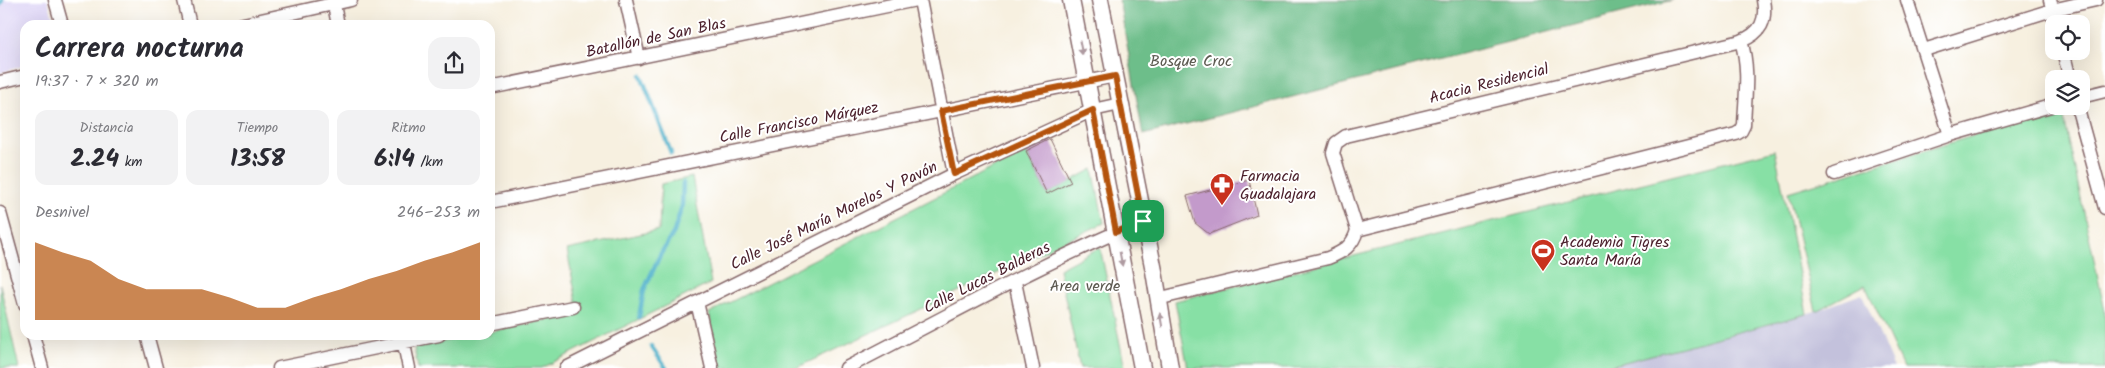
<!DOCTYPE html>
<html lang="es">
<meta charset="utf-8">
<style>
body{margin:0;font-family:Kalam,sans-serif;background:#f2f2f3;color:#2b2b33;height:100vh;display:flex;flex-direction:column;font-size:19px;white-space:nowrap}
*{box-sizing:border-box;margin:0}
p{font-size:16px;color:#7c7c81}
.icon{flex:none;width:28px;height:28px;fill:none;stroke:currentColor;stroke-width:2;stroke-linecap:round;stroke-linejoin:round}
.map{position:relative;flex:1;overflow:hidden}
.drawer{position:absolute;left:20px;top:20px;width:475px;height:320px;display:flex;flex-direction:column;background:#fff;border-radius:15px;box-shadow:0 5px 20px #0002}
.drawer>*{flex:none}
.tools{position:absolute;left:2045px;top:15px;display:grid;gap:10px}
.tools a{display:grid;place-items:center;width:45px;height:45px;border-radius:10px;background:#fff;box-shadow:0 5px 20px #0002;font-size:25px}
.pin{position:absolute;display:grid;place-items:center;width:42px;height:42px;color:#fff;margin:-21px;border-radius:10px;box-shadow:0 2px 8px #0006}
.round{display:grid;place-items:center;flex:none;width:52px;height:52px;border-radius:15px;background:#f2f2f3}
.summary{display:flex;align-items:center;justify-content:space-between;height:85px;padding:0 15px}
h1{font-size:28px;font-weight:800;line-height:38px}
.metrics{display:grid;grid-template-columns:repeat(3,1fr);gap:8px;height:85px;padding:5px 15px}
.metrics div{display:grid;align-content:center;border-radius:12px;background:#f2f2f3;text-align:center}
.metrics b{font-size:25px;font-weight:800}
.metrics small{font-size:14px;font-weight:400}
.metrics p{font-size:14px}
.chart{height:140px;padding:10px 15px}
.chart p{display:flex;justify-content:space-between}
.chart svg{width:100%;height:90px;margin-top:5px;fill:#b45309;opacity:.7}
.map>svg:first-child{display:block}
</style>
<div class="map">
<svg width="2105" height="368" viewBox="0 0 2105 368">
<rect width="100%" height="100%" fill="#fff"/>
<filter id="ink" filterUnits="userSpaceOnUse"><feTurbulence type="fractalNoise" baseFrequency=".02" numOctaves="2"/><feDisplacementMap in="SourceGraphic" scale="10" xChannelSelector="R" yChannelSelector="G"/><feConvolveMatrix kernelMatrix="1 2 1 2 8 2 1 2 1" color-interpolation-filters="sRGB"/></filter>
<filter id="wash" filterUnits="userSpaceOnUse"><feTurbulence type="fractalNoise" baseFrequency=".0096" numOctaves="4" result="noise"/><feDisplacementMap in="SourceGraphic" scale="20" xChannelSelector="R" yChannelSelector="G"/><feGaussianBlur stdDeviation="1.12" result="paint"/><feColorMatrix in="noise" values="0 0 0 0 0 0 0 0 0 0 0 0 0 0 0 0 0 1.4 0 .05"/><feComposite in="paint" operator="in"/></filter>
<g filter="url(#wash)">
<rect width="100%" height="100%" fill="#f7f0e0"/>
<path fill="#ded5f6" d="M 0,0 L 48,0 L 55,25 L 25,25 L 25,65 L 0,73 Z"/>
<path fill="#c3c1dc" d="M 1862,294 L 1894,368 L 1601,368 L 1807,314 Z"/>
<path fill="#87e0a5" stroke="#688068" d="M 2062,109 L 2105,311 L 2105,368 L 1903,368 L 1865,285 L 1816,311 L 1788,192 Z
M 1775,150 L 1807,314 L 1602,368 L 1188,368 L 1175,301 Z
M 1026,151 L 1047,194 L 1093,169 L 1104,223 L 796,368 L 720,368 L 709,313 Z
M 692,177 L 711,283 L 542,368 L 418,368 L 414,348 L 476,335 L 490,335 L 490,332 L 579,313 L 567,250 L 659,230 L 661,184 Z
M 1100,247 L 1125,368 L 1080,368 L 1059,269 Z
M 0,284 L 19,368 L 0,368 Z"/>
<path fill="#6dbe8a" stroke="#5c6e5a" d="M 1119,0 L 1673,0 L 1143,135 Z"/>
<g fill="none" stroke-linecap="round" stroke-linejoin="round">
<path stroke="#4aafc9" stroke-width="4.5" d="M 0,5 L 2,0
M 641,75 L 671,153
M 639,317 L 644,290 L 660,255 L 674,232 L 682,206 L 683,183
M 651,346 L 666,368"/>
</g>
<g id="blocks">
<path fill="#c39acb" d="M 1050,139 L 1071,182 L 1047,194 L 1026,151 Z
M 1249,180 L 1257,215 L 1209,234 L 1195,223 L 1187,196 Z"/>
</g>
</g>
<g filter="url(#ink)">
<use href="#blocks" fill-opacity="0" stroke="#87686a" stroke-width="1"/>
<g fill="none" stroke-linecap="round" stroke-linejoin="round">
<defs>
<path id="street" d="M 55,0 L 62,25
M 184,0 L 190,25
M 333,0 L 338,25
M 626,0 L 639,58
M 920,0 L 954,174
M 1907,0 L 1950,135
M 2050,0 L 2056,24
M 239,25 L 351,0
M 1924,50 L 2052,10 L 2096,0
M 2063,51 L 2070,79
M 0,82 L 25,76
M 490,88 L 916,0
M 2081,97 L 2105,91
M 2077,106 L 2105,208
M 1834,174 L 1950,135 L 2054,105
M 490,202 L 1115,76
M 0,213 L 25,304
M 1357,230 L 1736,134 L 1741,131 L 1744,125 C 1745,96 1750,69 1741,41
M 1015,282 L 1033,368
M 1157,299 L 1328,258 C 1343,252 1353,246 1357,230 L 1333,153 L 1336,143 L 1346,136 L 1741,41 C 1761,33 1767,21 1763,0
M 697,302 L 712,368
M 490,324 L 573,307
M 33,335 L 42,368
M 147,335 L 156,368
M 402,335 L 409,368
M 279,368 L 439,335
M 566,368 L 954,174 L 1093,110 L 1120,104
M 846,368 C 944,318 1041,263 1143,221"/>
<path id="secondary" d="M 1071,0 L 1142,368
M 1100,0 L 1154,271 L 1170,368"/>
</defs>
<use href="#street" stroke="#87686a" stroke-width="15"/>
<use href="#secondary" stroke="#87686a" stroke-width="19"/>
<use href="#street" stroke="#fff" stroke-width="12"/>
<use href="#secondary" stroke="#fff" stroke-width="16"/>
</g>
<defs><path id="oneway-solid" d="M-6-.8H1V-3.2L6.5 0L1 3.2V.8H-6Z" transform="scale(1.25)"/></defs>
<g fill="#ae9aa0">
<use href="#oneway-solid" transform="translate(1081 48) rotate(78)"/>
<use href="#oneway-solid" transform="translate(1121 259) rotate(79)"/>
<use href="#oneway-solid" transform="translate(1161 320) rotate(-100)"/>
</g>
</g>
<g fill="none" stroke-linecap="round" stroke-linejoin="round" filter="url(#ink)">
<defs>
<path id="route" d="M 1115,76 L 1143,221 L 1116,232 L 1093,110 L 954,174 L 941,111 Z"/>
</defs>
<use href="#route" stroke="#fff" stroke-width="10"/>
<use href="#route" stroke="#b45309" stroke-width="6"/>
</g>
<defs>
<symbol id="pharmacy-pin" viewBox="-11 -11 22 30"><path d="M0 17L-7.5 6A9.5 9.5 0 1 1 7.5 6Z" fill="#c8321e" stroke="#fff"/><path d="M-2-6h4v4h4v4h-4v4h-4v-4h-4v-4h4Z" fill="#fff"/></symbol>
<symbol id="stadium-pin" viewBox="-11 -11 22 30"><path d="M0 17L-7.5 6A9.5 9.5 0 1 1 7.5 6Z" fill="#c8321e" stroke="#fff"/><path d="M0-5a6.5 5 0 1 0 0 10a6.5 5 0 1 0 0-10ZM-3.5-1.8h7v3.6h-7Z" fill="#fff"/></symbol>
</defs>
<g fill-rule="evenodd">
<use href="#pharmacy-pin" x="1208" y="171" width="28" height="38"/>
<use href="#stadium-pin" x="1529" y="237" width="28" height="38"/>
</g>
<g text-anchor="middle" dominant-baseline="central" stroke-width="4" stroke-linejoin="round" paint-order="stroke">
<g font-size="16" fill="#4a1f2b" stroke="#fff">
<text transform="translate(656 38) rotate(-12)">Batallón de San Blas</text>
<text transform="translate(1489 84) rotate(-14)">Acacia Residencial</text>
<text transform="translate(799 123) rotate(-11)">Calle Francisco Márquez</text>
<text transform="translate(834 216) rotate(-26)">Calle José María Morelos Y Pavón</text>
<text transform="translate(987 278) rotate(-27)">Calle Lucas Balderas</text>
</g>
<g font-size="16" fill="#5c5950" stroke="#fff">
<text x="1191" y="61">Bosque Croc</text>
<text x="1085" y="286">Area verde</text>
</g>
<g font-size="16" fill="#4a1f2b" stroke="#fff" text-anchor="start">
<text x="1240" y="176">Farmacia<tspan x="1240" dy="18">Guadalajara</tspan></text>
<text x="1560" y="242">Academia Tigres<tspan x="1560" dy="18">Santa María</tspan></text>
</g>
</g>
</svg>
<div class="tools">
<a><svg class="icon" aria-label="locate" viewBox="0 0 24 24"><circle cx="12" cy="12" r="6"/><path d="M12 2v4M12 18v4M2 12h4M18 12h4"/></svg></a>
<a><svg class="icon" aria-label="layers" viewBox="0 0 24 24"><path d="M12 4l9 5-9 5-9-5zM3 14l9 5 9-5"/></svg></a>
</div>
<div class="pin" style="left:1143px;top:221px;background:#1e9e55"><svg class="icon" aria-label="arrive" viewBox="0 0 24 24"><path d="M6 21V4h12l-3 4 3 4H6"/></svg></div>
<section class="drawer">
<div class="summary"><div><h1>Carrera nocturna</h1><p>19:37 · 7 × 320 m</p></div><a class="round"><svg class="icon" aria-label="share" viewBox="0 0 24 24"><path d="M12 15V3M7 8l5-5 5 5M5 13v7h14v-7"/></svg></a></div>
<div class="metrics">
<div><p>Distancia</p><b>2.24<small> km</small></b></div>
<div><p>Tiempo</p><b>13:58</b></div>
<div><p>Ritmo</p><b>6:14<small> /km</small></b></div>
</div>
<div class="chart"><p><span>Desnivel</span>246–253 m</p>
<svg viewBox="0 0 160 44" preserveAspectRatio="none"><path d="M0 44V6L10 11L20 15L30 24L40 29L50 29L60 29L70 33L80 38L90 38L100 33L110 29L120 24L130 20L140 15L150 11L160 6V44z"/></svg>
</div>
</section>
</div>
